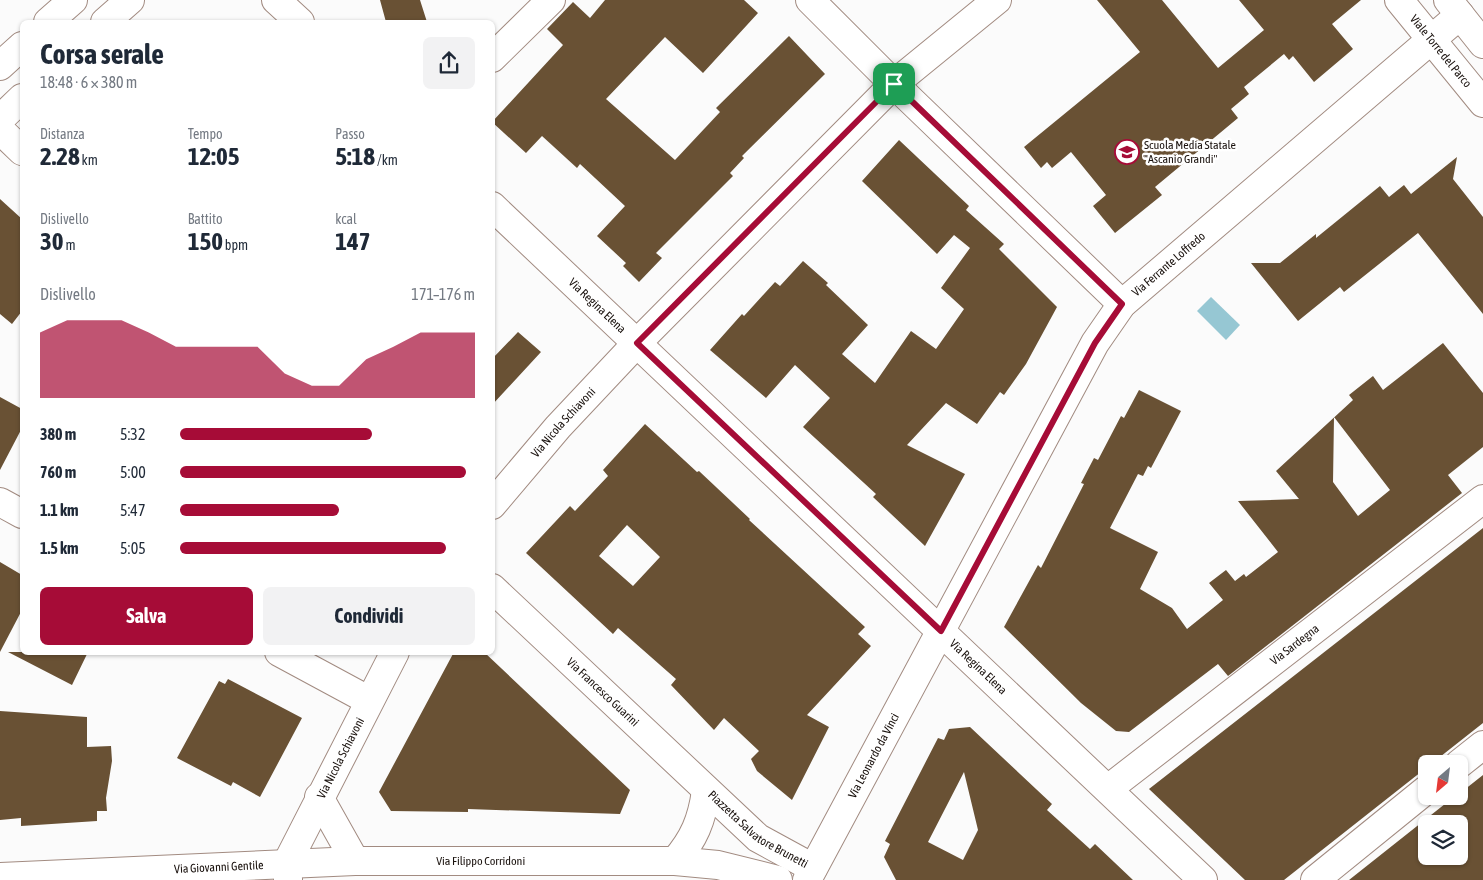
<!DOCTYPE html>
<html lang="it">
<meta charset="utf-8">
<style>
body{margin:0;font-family:"Asap Condensed",sans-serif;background:#f2f2f3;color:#1f2937;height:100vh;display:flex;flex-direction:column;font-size:19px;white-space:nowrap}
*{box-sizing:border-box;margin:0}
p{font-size:16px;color:#747a83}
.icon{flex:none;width:28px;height:28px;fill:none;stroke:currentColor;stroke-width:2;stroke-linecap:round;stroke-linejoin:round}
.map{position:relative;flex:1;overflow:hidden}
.sheet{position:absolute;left:20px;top:20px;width:475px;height:635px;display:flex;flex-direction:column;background:#fff;border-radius:8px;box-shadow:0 1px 4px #0004}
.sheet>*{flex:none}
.needle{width:32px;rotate:208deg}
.controls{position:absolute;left:1418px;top:755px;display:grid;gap:10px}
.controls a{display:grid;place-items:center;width:50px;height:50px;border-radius:8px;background:#fff;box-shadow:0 1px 4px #0004;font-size:25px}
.pin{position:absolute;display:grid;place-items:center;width:42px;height:42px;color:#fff;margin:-21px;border-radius:10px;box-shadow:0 2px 8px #0006}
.round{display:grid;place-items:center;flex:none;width:52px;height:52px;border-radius:8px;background:#f2f2f3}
.head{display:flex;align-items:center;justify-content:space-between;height:85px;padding:0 20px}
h1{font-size:28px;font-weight:700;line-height:38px}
.metrics{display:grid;grid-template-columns:repeat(3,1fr);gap:8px;height:85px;padding:5px 20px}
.metrics div{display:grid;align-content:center}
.metrics b{font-size:25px;font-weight:700}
.metrics small{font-size:14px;font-weight:400}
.metrics p{font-size:14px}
.chart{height:140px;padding:10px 20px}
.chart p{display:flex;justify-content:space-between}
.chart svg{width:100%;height:90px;margin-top:5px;fill:#a60c37;opacity:.7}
.primary-button{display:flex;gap:10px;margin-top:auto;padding:10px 20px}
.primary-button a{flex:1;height:58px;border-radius:8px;background:#a60c37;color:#fff;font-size:20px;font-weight:700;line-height:58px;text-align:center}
.primary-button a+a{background:#f2f2f3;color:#1f2937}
ul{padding:0 20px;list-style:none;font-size:16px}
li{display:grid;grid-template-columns:80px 60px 1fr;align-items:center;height:38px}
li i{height:12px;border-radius:6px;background:#a60c37}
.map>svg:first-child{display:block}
</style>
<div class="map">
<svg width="1483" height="880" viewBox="0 0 1483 880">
<rect width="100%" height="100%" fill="#fbfbfb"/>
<path fill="#96c7d3" d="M 1211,297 L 1240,325 L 1226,340 L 1197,311 Z"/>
<path fill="#695134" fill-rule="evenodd" d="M 380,0 L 420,0 L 427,22 L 386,22 Z
M 605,0 L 744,0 L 758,13 L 703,73 L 665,37 L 606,99 L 675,160 L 720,112 L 716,108 L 789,36 L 825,74 L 742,156 L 744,158 L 730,173 L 733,176 L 656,253 L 662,258 L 639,282 L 623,266 L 626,263 L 597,236 L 625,206 L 580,164 L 577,168 L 542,136 L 526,153 L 492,122 L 563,45 L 547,29 L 573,2 L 590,18 Z
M 1097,0 L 1162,0 L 1218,68 L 1264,30 L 1239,0 L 1361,0 L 1332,24 L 1353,49 L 1314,82 L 1293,56 L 1289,60 L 1284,54 L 1244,87 L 1249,94 L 1231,109 L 1238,118 L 1155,187 L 1162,195 L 1115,233 L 1093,206 L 1106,195 L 1071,152 L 1052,168 L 1047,162 L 1041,168 L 1024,147 L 1140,52 Z
M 899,140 L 969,206 L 966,210 L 1004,244 L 999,249 L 1057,307 L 1026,364 L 1004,395 L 1000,392 L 977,424 L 946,403 L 907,445 L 965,474 L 925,546 L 873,497 L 876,494 L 803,427 L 830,398 L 795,365 L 766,398 L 710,350 L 742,314 L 744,316 L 775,282 L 780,286 L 803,261 L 828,283 L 826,285 L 868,325 L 842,354 L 875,383 L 911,331 L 936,349 L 964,309 L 941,288 L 970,248 L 954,235 L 937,254 L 862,181 Z
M 1457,157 L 1453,179 L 1483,217 L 1483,314 L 1418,233 L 1344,292 L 1340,287 L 1298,321 L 1251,263 L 1280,263 L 1316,234 L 1316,238 L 1380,186 L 1389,197 L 1404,185 L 1411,194 Z
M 0,199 L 22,219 L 22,311 L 12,324 L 0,314 Z
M 518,332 L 541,352 L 492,405 L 492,359 Z
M 1443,343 L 1483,393 L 1483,447 L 1448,475 L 1462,493 L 1228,676 L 1218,664 L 1129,732 L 1116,731 L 1081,703 L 1004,627 L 1038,565 L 1041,568 L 1084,484 L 1081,483 L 1094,458 L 1098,460 L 1121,416 L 1124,418 L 1139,390 L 1181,411 L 1151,468 L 1148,466 L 1143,476 L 1138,474 L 1110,528 L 1158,552 L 1140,589 L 1172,608 L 1187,629 L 1223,600 L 1209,583 L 1226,570 L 1235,581 L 1244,574 L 1246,577 L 1278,552 L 1238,501 L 1299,499 L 1276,471 L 1353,400 L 1349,395 L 1373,376 L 1383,390 ZM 1334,417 L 1390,490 L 1358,516 L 1333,482 Z
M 0,397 L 22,409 L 22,428 L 0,470 Z
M 645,424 L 697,472 L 699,471 L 750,519 L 749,520 L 865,627 L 858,634 L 871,646 L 807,715 L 829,727 L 792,800 L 757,771 L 751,759 L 759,751 L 724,718 L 714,730 L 671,685 L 676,679 L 618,628 L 613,634 L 526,553 L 570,506 L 575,511 L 608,476 L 603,470 ZM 627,525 L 660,557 L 633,586 L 599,556 Z
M 1483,528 L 1483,723 L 1431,764 L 1426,764 L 1426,768 L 1284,880 L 1245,880 L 1149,789 Z
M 0,562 L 22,575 L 22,610 L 0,652 Z
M 8,652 L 88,652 L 72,685 Z
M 454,652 L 484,652 L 630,790 L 620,814 L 468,809 L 468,812 L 391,811 L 379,792 Z
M 228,679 L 302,718 L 260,797 L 233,782 L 231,786 L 177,758 L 219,681 L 225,684 Z
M 0,711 L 87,717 L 87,747 L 111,746 L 112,761 L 106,798 L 107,811 L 97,811 L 97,821 L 21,826 L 21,818 L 0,820 Z
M 970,727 L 1052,804 L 1047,810 L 1090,849 L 1095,844 L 1133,880 L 896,880 L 884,857 L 890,844 L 885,841 L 938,738 L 944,740 L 949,729 ZM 964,772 L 978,830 L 963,860 L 928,842 Z
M 1483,775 L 1483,880 L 1349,880 L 1455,796 L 1459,796 L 1459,794 ZM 1426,824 L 1459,824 L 1459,856 L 1426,856 Z"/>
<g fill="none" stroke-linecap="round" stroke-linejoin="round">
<defs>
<g id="street">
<path d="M 276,0 L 300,22"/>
<path d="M 810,0 L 894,84 L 1122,304"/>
<path d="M 492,58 L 551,0"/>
<path d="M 0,130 L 22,151"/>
<path id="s1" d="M 492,206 L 1203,880"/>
<path d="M 0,502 L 22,514"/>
<path id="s2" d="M 492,505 L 558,427 L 637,343 L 894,84 L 997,0"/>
<path id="s3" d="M 492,588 L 758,838 L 813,868"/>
<path d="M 279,652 L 368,700"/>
<path d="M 1459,764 L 1483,745"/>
<path id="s4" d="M 1108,789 L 1483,499"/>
<path d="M 319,797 L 355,861"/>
<path d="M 675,861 C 694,839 702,820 706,791"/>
<path id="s5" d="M 0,877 L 355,861 L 675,861 L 718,865 L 778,880"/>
<path id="s6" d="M 288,879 L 287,863 L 395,652"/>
<path id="s7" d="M 807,880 L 1095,343 L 1122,304 L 1460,15"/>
<path d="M 1315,880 L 1426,790"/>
</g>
<g id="secondary">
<path id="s8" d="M 1399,0 L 1483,103"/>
<path d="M 1448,0 L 1483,44"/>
</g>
<path id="primary" d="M 48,22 L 73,0
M 105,22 L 130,0
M 0,66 L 22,46
M 0,119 L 22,98"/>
</defs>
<use href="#street" stroke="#a28b81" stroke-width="30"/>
<use href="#secondary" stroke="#a28b81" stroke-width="30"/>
<use href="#primary" stroke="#a28b81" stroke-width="30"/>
<use href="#street" stroke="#fff" stroke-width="28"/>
<use href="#secondary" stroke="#fff" stroke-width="28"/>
<use href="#primary" stroke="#fff" stroke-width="28"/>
</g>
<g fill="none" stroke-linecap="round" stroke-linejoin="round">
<defs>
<path id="route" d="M 894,84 L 1122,304 L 1095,343 L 941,631 L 637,343 Z"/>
</defs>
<use href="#route" stroke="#fff" stroke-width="10"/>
<use href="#route" stroke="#a60c37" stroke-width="6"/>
</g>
<defs>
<symbol id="school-ring" viewBox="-11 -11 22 22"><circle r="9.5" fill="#fff" stroke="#a60c37" stroke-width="1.5"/><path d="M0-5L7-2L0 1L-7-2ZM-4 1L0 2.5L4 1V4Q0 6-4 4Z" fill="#a60c37"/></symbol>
</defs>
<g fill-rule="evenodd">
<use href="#school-ring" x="1113" y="138" width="28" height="28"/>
</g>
<g text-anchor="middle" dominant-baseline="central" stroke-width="5" stroke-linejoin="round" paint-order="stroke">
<g font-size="12" fill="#19110d" stroke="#fff">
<text stroke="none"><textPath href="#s8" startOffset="66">Viale Torre del Parco</textPath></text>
<text stroke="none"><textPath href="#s7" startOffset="718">Via Ferrante Loffredo</textPath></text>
<text stroke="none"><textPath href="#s1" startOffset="145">Via Regina Elena</textPath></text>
<text stroke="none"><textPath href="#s2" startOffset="109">Via Nicola Schiavoni</textPath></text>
<text stroke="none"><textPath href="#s4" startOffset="236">Via Sardegna</textPath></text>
<text stroke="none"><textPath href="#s1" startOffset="670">Via Regina Elena</textPath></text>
<text stroke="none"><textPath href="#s3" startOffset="152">Via Francesco Guarini</textPath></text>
<text stroke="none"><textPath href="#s7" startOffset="141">Via Leonardo da Vinci</textPath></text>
<text stroke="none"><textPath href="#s6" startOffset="134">Via Nicola Schiavoni</textPath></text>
<text stroke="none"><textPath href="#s3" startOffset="360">Piazzetta Salvatore Brunetti</textPath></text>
<text stroke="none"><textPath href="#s5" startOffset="481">Via Filippo Corridoni</textPath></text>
<text stroke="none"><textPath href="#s5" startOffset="219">Via Giovanni Gentile</textPath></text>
</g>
<g font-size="12" fill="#19110d" stroke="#fff" text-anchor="start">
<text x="1144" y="145">Scuola Media Statale<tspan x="1144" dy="14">"Ascanio Grandi"</tspan></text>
</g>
</g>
</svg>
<div class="controls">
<a><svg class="needle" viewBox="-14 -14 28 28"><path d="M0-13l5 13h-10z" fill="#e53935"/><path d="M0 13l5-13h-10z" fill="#747a83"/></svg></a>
<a><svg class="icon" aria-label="layers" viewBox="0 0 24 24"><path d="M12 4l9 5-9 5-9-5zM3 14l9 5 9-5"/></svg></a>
</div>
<div class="pin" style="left:894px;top:84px;background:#1e9e55"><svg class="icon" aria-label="arrive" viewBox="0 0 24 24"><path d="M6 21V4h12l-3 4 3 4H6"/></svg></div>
<section class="sheet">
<div class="head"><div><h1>Corsa serale</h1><p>18:48 · 6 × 380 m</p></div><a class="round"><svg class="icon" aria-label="share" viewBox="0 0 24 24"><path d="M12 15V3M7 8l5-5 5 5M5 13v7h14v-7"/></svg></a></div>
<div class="metrics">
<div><p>Distanza</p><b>2.28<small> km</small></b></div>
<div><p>Tempo</p><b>12:05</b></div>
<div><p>Passo</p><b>5:18<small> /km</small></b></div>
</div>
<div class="metrics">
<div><p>Dislivello</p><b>30<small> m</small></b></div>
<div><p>Battito</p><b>150<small> bpm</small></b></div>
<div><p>kcal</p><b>147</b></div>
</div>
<div class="chart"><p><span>Dislivello</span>171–176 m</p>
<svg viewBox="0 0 160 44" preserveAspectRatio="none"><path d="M0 44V12L10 6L20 6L30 6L40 12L50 19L60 19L70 19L80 19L90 32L100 38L110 38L120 25L130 19L140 12L150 12L160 12V44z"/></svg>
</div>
<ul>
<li><b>380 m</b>5:32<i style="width:65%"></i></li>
<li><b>760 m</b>5:00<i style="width:97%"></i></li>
<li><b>1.1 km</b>5:47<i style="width:54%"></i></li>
<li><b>1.5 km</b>5:05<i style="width:90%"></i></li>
</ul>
<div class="primary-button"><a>Salva</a><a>Condividi</a></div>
</section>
</div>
